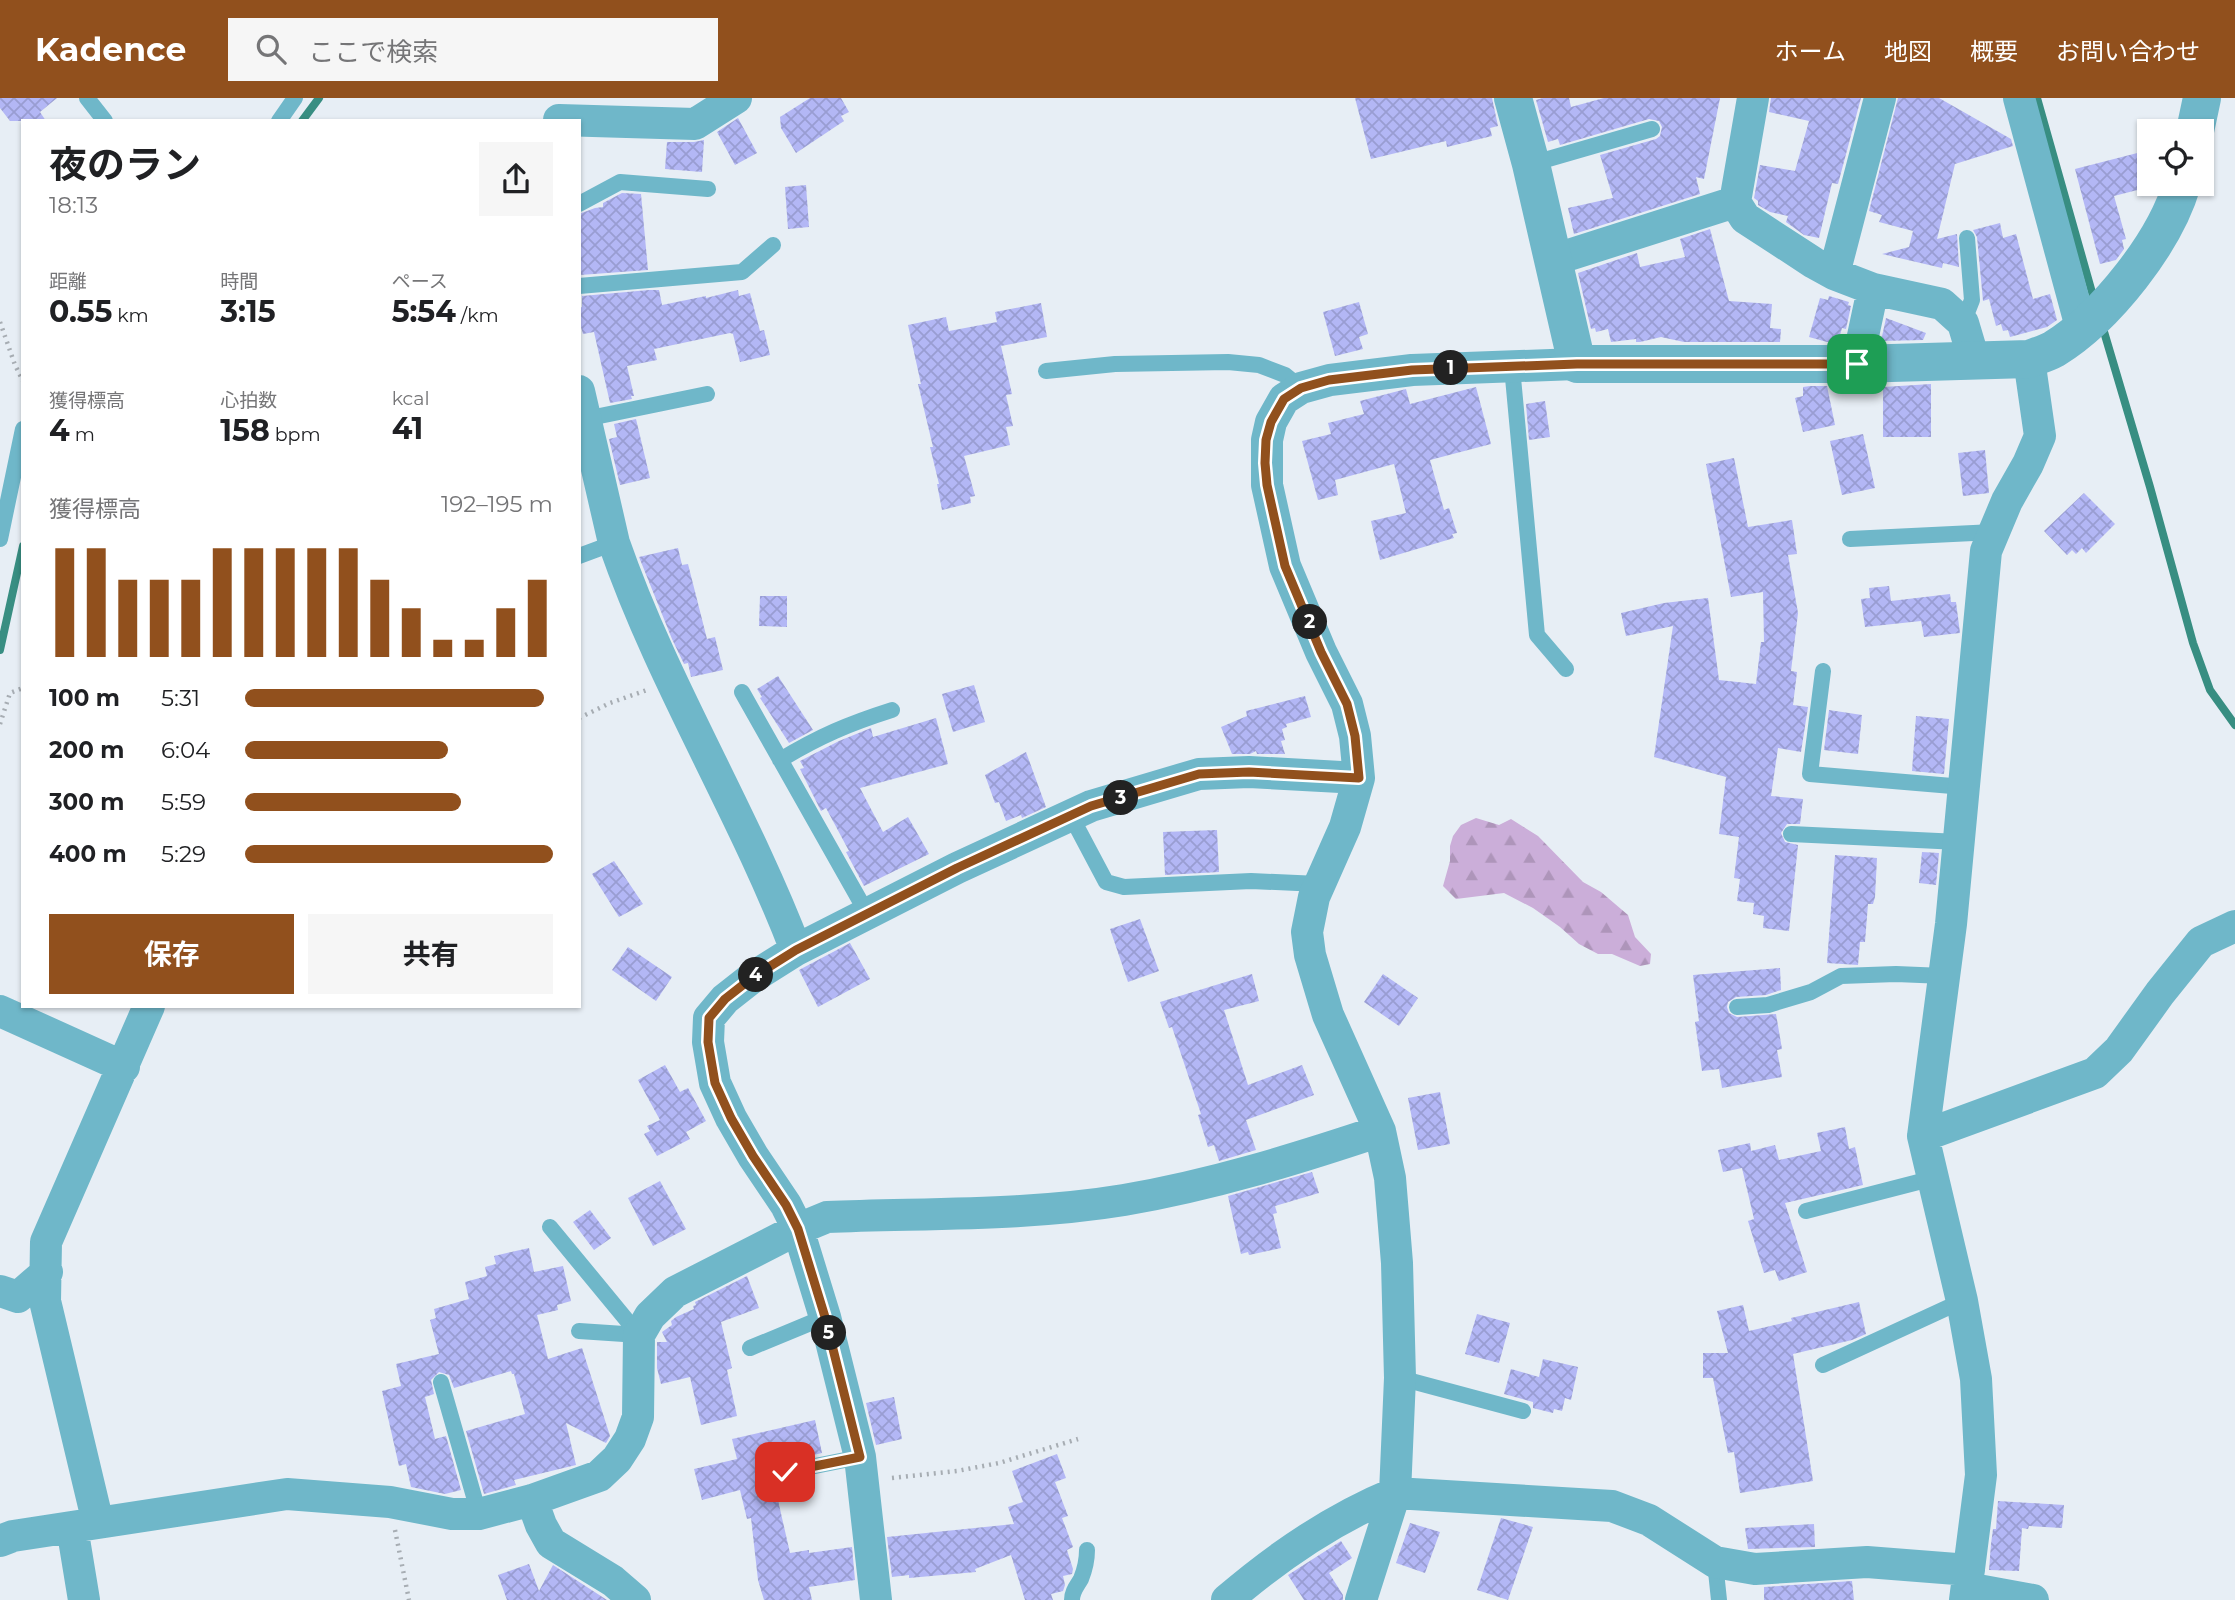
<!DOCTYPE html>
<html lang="ja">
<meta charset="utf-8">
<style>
body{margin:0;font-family:Montserrat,"Noto Sans JP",sans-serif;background:#f6f6f6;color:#202124;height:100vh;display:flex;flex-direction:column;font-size:26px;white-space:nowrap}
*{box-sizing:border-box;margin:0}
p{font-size:23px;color:#757577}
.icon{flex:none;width:38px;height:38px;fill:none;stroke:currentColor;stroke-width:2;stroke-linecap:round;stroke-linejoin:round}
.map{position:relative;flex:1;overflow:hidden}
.side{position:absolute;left:21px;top:21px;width:560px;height:889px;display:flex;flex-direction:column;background:#fff;border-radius:0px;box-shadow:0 2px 5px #0004}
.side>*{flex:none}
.buttons{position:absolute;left:2137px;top:21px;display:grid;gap:14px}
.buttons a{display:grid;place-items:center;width:77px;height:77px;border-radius:0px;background:#fff;box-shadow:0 2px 5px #0004;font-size:35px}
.pin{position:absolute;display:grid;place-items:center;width:60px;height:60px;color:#fff;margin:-30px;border-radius:14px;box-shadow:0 4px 10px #0006}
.km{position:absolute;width:35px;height:35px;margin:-18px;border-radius:50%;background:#222;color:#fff;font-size:19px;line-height:35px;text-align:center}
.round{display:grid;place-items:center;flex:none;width:74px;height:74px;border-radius:0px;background:#f6f6f6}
.head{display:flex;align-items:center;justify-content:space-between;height:119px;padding:0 28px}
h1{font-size:38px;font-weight:700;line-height:52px}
.stats{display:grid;grid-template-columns:repeat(3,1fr);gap:10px;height:119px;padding:7px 28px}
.stats div{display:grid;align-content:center}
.stats b{font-size:30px;font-weight:700}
.stats small{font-size:19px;font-weight:400}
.stats p{font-size:19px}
.chart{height:196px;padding:14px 28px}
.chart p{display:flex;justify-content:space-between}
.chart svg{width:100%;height:126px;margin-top:7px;stroke:#91501d;stroke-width:6}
.primary-button{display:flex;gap:14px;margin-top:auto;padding:14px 28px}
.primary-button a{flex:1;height:80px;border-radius:0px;background:#91501d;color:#fff;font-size:28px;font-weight:700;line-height:80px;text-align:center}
.primary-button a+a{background:#f6f6f6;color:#202124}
ul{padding:0 28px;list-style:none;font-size:23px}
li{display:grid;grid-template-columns:112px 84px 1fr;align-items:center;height:52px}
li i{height:18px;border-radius:9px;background:#91501d}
header{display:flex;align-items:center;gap:42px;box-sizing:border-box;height:98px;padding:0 35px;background:#91501d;color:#fff}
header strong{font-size:33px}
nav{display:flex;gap:38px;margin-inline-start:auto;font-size:24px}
.search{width:490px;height:63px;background:#f6f6f6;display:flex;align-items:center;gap:18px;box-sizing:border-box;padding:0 24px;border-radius:0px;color:#757577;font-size:26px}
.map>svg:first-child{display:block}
</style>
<header>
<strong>Kadence</strong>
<div class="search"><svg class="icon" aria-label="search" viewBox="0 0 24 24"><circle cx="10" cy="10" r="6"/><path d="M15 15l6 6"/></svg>ここで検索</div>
<nav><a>ホーム</a><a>地図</a><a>概要</a><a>お問い合わせ</a></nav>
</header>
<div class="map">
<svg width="2235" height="1502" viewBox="0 0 2235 1502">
<defs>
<pattern id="forest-firs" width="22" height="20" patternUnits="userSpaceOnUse" patternTransform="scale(1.75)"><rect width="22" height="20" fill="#cbaed9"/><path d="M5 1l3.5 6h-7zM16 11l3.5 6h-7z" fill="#ae95ba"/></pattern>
<pattern id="building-cross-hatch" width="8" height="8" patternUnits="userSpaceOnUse" patternTransform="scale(1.75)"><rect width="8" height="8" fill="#b3b7f5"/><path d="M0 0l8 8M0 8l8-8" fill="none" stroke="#999dd2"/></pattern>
</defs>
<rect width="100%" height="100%" fill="#e7eef5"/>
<path fill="url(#forest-firs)" d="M 1476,720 L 1499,727 L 1511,721 L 1538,738 L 1583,784 L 1601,794 L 1628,817 L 1635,839 L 1651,856 L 1650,866 L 1640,868 L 1612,856 L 1598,856 L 1579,846 L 1560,829 L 1533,810 L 1504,795 L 1456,801 L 1443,788 L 1450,763 L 1450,748 L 1453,738 L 1461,727 Z"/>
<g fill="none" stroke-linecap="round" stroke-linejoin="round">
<path stroke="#388e82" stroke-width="8" d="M 2037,0 L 2095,205
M 302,23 L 319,0
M 2102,227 L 2150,389 L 2193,545 L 2210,592 L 2235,627
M 0,552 L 23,448"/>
</g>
<path fill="url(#building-cross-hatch)" d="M 0,0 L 57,0 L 40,14 L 46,23 L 10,23 L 0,10 Z
M 810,0 L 841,0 L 849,14 L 841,18 L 844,23 L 796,55 L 781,30 L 780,19 Z
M 1355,0 L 1492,0 L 1498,28 L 1490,30 L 1492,38 L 1447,49 L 1446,43 L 1371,61 Z
M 1543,0 L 1569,0 L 1571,9 L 1604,0 L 1720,0 L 1704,81 L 1696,79 L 1700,96 L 1574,136 L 1568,110 L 1613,100 L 1600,57 L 1656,41 L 1660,38 L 1662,29 L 1659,23 L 1649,21 L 1560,47 L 1558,41 L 1548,44 L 1536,2 Z
M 1771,0 L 1861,0 L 1838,86 L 1832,85 L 1819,140 L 1804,137 L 1786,124 L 1788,118 L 1770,114 L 1758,107 L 1758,103 L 1754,100 L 1760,67 L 1795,73 L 1809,23 L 1769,14 Z
M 1898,0 L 1939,0 L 2011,41 L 2013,48 L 1955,66 L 1937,141 L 1957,136 L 1959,169 L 1943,165 L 1942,170 L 1882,156 L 1909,149 L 1913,133 L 1879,124 L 1882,117 L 1869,113 Z
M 738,20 L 757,55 L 735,67 L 717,34 Z
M 704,42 L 702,74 L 665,71 L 667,44 L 694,44 Z
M 2149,52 L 2149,89 L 2114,98 L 2126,141 L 2122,142 L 2124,151 L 2116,162 L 2100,166 L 2075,71 Z
M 806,87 L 809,129 L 788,131 L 785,89 Z
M 622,95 L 641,96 L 648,172 L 580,177 L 579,116 L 595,110 L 603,109 L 603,105 Z
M 2000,125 L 2003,140 L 2016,136 L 2033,201 L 2050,196 L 2057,222 L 2047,229 L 2010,239 L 2008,232 L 2003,233 L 2001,226 L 1996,228 L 1989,201 L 1983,203 L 1977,139 L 1973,132 Z
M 1710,131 L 1729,203 L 1772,206 L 1770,230 L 1781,231 L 1780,244 L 1684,244 L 1661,239 L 1640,244 L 1636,244 L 1636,241 L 1611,244 L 1608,231 L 1596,234 L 1595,230 L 1591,231 L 1578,175 L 1637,155 L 1640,169 L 1685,159 L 1680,141 Z
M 649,192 L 659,192 L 662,207 L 706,198 L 706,200 L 738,192 L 739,198 L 750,195 L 760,233 L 764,232 L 770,257 L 740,264 L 733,236 L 730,235 L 654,251 L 657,262 L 627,268 L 634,298 L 631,298 L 632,301 L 610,305 L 594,234 L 583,236 L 579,222 L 579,210 L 582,209 L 582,198 Z
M 1829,198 L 1849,204 L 1848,207 L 1851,208 L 1846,231 L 1842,230 L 1838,244 L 1827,244 L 1809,239 L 1820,200 L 1828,202 Z
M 1359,204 L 1368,236 L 1359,239 L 1363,251 L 1335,258 L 1323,214 Z
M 1041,205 L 1047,239 L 1001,248 L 1012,296 L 1006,297 L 1013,328 L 1006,329 L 1010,347 L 964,358 L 975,398 L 970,399 L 971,405 L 942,412 L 937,386 L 939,386 L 930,349 L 933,349 L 918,286 L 921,286 L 908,227 L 946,219 L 949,233 L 997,224 L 995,214 Z
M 1886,220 L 1926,235 L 1923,242 L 1881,243 Z
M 1931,286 L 1931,339 L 1883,339 L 1883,289 Z
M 1810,288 L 1827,288 L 1835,327 L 1803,334 L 1795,300 L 1803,298 L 1803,289 Z
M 1476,289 L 1491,346 L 1430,362 L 1444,412 L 1449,410 L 1457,435 L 1452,436 L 1454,440 L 1380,462 L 1371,423 L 1406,415 L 1394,366 L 1335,382 L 1338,397 L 1318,402 L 1302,343 L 1331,336 L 1328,325 L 1364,316 L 1360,303 L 1406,291 L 1410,306 Z
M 1545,303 L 1550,339 L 1529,342 L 1526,306 Z
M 636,321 L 650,380 L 620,387 L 609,341 L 617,339 L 614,326 Z
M 1863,336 L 1875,390 L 1842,397 L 1830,343 Z
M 1985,352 L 1989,395 L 1963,398 L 1958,355 Z
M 1734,360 L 1748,429 L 1792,422 L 1797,456 L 1788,457 L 1798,515 L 1791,573 L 1797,574 L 1793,607 L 1808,609 L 1801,654 L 1778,650 L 1771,698 L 1803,701 L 1800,726 L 1787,726 L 1781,735 L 1785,744 L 1798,747 L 1789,833 L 1763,830 L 1764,818 L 1753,816 L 1754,805 L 1737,803 L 1740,781 L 1734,780 L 1739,739 L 1719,736 L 1726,679 L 1654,659 L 1673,528 L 1626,538 L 1621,515 L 1664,505 L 1708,500 L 1719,582 L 1756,586 L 1761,544 L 1764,544 L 1763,494 L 1731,499 L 1706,366 Z
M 2084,395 L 2115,426 L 2086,455 L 2082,450 L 2076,456 L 2072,452 L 2067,457 L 2044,433 Z
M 678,450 L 682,467 L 688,466 L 707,541 L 715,539 L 723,572 L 691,579 L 688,565 L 684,566 L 672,541 L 639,459 Z
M 1889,488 L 1891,503 L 1950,496 L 1951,504 L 1956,504 L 1960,535 L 1924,539 L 1921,523 L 1865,529 L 1861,501 L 1870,500 L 1869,490 Z
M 760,498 L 787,498 L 787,529 L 759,528 Z
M 778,578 L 813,632 L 789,645 L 760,600 L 762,599 L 757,591 Z
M 974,587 L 985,624 L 953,634 L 942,596 Z
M 1305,598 L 1311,619 L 1286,626 L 1287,629 L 1282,631 L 1285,642 L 1281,643 L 1285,656 L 1257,656 L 1256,653 L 1250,656 L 1232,656 L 1221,629 L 1247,618 L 1246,613 Z
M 1829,612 L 1862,617 L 1858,656 L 1824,652 Z
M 1916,618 L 1949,621 L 1944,676 L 1912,673 Z
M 936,620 L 948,666 L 860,690 L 883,734 L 908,719 L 929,756 L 864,788 L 846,754 L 849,753 L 826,710 L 821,713 L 800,671 L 804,670 L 800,663 L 839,643 L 871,630 L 873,639 Z
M 1026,654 L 1046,709 L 1022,720 L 1021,717 L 1006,723 L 999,704 L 995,705 L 985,677 Z
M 1217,732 L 1219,774 L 1165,777 L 1163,734 Z
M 1922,754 L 1939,755 L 1936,787 L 1919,785 Z
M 1835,757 L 1877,760 L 1875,799 L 1873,806 L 1868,806 L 1865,844 L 1860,844 L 1858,867 L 1827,865 Z
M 614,763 L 643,806 L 619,819 L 592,776 Z
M 1140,821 L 1159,873 L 1128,884 L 1110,831 Z
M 850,845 L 870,881 L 818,909 L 799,872 Z
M 628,849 L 672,879 L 656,903 L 612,872 Z
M 1780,870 L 1781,892 L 1766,897 L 1736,899 L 1728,904 L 1727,909 L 1729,915 L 1737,919 L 1776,916 L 1782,951 L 1777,952 L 1782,979 L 1722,990 L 1719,971 L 1702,973 L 1695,924 L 1699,923 L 1693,877 Z
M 1252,876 L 1259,903 L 1224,912 L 1248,987 L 1302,967 L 1314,997 L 1246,1022 L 1256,1052 L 1219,1063 L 1214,1047 L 1208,1049 L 1198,1017 L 1201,1016 L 1172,929 L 1169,930 L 1160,904 Z
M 1383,876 L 1418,900 L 1399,928 L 1364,904 Z
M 665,967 L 680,994 L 688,990 L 706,1023 L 686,1034 L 690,1041 L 657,1058 L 644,1036 L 650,1033 L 647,1028 L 660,1022 L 638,982 Z
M 1440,994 L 1450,1046 L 1418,1052 L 1408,1000 Z
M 1845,1029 L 1849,1051 L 1855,1049 L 1863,1087 L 1785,1105 L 1807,1174 L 1779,1183 L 1775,1172 L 1764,1175 L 1748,1123 L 1754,1121 L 1742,1070 L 1723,1074 L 1718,1052 L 1750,1045 L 1751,1053 L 1775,1047 L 1779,1062 L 1821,1053 L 1817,1035 Z
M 1312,1074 L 1319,1095 L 1275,1108 L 1277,1115 L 1273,1116 L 1281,1150 L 1249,1157 L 1248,1154 L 1241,1156 L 1228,1098 Z
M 660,1083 L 686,1131 L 653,1148 L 628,1100 Z
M 590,1112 L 611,1140 L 594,1152 L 573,1124 Z
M 529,1150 L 534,1174 L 563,1168 L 571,1203 L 557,1207 L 558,1212 L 537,1217 L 548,1261 L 582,1250 L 610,1338 L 606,1345 L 566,1325 L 576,1367 L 514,1382 L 516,1387 L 484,1396 L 466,1333 L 525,1316 L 514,1276 L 512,1276 L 511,1273 L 454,1290 L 449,1277 L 439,1274 L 431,1282 L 434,1296 L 425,1299 L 435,1341 L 446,1338 L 461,1392 L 445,1396 L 411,1389 L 406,1366 L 399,1368 L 382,1293 L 401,1288 L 396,1266 L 439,1256 L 430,1222 L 436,1220 L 434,1211 L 469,1201 L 465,1184 L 487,1178 L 485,1169 L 496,1166 L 494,1158 Z
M 747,1178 L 759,1210 L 721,1224 L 732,1270 L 727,1272 L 737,1318 L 701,1327 L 690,1279 L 661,1286 L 657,1270 L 657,1244 L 667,1244 L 662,1234 L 672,1227 L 671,1223 L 676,1219 L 694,1211 L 693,1208 L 696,1207 L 695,1204 Z
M 1859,1204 L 1866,1236 L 1852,1242 L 1793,1256 L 1813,1383 L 1740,1395 L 1734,1354 L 1728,1355 L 1713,1280 L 1703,1280 L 1703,1255 L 1728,1255 L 1717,1213 L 1743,1207 L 1749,1233 L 1792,1223 L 1791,1220 Z
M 1477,1216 L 1510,1225 L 1499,1265 L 1465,1256 Z
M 1543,1261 L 1578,1269 L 1571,1302 L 1565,1300 L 1562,1313 L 1554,1311 L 1553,1315 L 1533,1310 L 1533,1304 L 1504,1296 L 1511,1271 L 1539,1279 Z
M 894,1299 L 902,1341 L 876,1347 L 866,1305 Z
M 815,1322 L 822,1355 L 770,1367 L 790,1455 L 809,1452 L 809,1455 L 852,1449 L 855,1482 L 809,1489 L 812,1502 L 764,1502 L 758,1482 L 751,1420 L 747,1421 L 740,1392 L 702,1402 L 694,1371 L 737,1361 L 732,1341 Z
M 1057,1356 L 1066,1380 L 1055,1384 L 1068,1418 L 1062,1420 L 1073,1449 L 1067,1452 L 1073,1471 L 1072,1476 L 1063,1478 L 1065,1487 L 1063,1493 L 1051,1496 L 1053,1502 L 1025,1502 L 1011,1457 L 975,1471 L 976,1474 L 909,1480 L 909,1477 L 892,1479 L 887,1439 L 1014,1426 L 1008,1409 L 1023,1404 L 1012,1373 Z
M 1998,1403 L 2064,1407 L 2062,1430 L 2029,1428 L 2028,1431 L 2022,1430 L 2019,1473 L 1989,1472 L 1991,1446 L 1993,1431 L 1996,1431 Z
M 1501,1420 L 1533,1429 L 1508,1502 L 1477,1492 Z
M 1410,1425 L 1440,1434 L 1425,1475 L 1396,1465 Z
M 1814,1426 L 1815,1449 L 1748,1451 L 1745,1430 Z
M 1341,1443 L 1352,1460 L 1329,1475 L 1343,1497 L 1343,1502 L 1304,1502 L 1288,1477 Z
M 529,1466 L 539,1493 L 553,1467 L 607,1502 L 507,1502 L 498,1477 Z
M 1852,1483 L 1854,1502 L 1764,1502 L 1764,1489 Z"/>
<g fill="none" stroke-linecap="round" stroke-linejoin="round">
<path stroke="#a7adb3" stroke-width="4.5" stroke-dasharray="2 5" stroke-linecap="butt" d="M 0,224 L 15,267 L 23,283
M 579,620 L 610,605 L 647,592
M 0,626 L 10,595 L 23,590
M 892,1380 L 957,1373 L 999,1365 L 1078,1341
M 395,1432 L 409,1502"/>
<path stroke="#6fb7c9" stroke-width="16" d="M 87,0 L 105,23
M 279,23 L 295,0
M 1531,66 L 1652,31
M 579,106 L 620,84 L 708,91
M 579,188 L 742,174 L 773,147
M 1963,225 L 1972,202 L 1967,140
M 1512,269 L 1537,537 L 1566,571
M 1046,273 L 1115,266 L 1228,264 L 1259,267 L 1285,277 L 1301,290
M 585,321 L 707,296
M 0,441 L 23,331
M 1850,441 L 1994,434
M 579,458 L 614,445
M 1823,573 L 1810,676 L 1964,689
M 742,594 L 868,817
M 780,662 C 820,638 848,626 892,612
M 1071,718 L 1106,784 L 1124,789 L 1251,783 L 1319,786
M 1791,736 L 1959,744
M 1737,909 L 1768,907 L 1811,894 L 1841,878 L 1896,876 L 1944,878
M 1806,1113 L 1934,1080
M 550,1129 L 639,1237 L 579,1233
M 750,1250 L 825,1219
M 1823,1267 L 1962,1203
M 1400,1280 L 1523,1313
M 441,1284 L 479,1416
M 785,1374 L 860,1359
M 1715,1464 L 1719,1502
M 1072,1502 C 1072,1493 1077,1488 1081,1481 C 1085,1471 1087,1462 1087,1452"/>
<path stroke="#6fb7c9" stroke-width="32" d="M 2019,0 L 2081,229
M 559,22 L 695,26 L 736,0
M 1735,104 L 1745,120 L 1814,165 L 1834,176 L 1873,191 L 1857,266
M 1553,162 L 1735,104 L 1753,0
M 1834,176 L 1880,0
M 1873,191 L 1942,206 L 1963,225 L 1974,262
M 579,293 L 614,445 C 663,586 743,713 796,852
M 0,913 L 124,969
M 1923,1038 L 2095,975 L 2119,952 L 2160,895 L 2201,844 L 2235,828
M 0,1193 L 18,1199 L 47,1174
M 532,1402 L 541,1427 L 551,1445 L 613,1483 L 635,1502
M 98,1425 L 45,1203 L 46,1144 L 149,908
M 72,1429 L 84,1502
M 0,1443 L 13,1438 L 287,1396 L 390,1404 L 452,1416 L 479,1416 L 532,1402 L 599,1378 L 617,1361 L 630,1341 L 638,1319 L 639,1237 L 650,1218 L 675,1194 L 798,1131 L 827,1119 C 925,1115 1027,1118 1124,1102 C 1212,1087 1296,1061 1380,1033
M 1967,1490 L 2033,1502
M 876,1502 L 860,1359 L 825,1219 L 798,1131 L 786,1107 L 753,1058 L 731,1020 L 715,985 L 708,944 L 709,920 L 725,901 L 753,879 L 796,852 L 957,770 L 1091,708 L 1199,676 L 1249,674 L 1359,680
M 1227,1502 C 1277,1459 1334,1420 1395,1395 L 1612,1408 L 1649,1422 L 1715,1464 L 1755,1471 L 1867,1464 L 1969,1472
M 1361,1502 L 1395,1395 L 1400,1280 L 1397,1165 L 1390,1080 L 1380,1033 L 1328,917 L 1310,857 L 1307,834 L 1314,799 L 1345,729 L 1359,680 L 1355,638 L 1347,606 L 1321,554 L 1285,468 L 1267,387 L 1267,342 L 1271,324 L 1284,301 L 1301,290 L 1330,282 L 1412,272 L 1577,266
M 1965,1502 L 1981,1377 L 1976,1281 L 1962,1203 L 1923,1038 L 1951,826 L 1986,453 L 2007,403 L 2028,366 L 2040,338 L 2029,261"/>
<path stroke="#6fb7c9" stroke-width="38" d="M 1513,0 L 1531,66 L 1577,266 L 1857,266 L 2029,261 C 2037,258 2047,255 2054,251 C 2106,219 2165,144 2182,86
M 2195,33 L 2202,0"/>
</g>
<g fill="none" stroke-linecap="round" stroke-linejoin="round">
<defs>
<path id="route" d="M 785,1374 L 860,1359 L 825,1219 L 798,1131 L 786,1107 L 753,1058 L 731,1020 L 715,985 L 708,944 L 709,920 L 725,901 L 753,879 L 796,852 L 957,770 L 1091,708 L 1199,676 L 1249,674 L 1359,680 L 1355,638 L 1347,606 L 1321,554 L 1285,468 L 1267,387 L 1265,365 L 1266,342 L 1271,324 L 1284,301 L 1301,290 L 1329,282 L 1412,272 L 1577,266 L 1857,266"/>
</defs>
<use href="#route" stroke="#fff" stroke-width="14"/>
<use href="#route" stroke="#91501d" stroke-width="9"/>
</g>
</svg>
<div class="buttons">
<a><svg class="icon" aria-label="locate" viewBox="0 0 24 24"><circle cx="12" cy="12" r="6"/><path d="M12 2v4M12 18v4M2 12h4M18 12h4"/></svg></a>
</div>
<div class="pin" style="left:1857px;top:266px;background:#1e9e55"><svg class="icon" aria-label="arrive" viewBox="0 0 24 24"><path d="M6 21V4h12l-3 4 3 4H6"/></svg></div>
<div class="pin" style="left:785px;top:1374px;background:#d93025"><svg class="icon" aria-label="check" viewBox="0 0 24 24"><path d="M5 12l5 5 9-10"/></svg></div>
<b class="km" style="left:1451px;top:270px">1</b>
<b class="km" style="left:1310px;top:524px">2</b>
<b class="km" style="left:1121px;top:700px">3</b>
<b class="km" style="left:756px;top:877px">4</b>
<b class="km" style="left:829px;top:1235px">5</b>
<section class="side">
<div class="head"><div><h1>夜のラン</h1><p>18:13</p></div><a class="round"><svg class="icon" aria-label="share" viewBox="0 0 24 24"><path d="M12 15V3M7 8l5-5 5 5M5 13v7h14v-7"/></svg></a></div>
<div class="stats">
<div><p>距離</p><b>0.55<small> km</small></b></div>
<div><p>時間</p><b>3:15</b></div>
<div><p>ペース</p><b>5:54<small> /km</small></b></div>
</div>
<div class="stats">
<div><p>獲得標高</p><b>4<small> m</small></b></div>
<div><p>心拍数</p><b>158<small> bpm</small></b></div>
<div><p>kcal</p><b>41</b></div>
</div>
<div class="chart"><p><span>獲得標高</span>192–195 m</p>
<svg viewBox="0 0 160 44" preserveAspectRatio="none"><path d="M5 44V6M15 44V6M25 44V17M35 44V17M45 44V17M55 44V6M65 44V6M75 44V6M85 44V6M95 44V6M105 44V17M115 44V27M125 44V38M135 44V38M145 44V27M155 44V17"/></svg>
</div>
<ul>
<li><b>100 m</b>5:31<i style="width:97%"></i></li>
<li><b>200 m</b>6:04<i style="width:66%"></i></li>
<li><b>300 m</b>5:59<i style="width:70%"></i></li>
<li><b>400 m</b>5:29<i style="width:100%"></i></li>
</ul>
<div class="primary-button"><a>保存</a><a>共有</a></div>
</section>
</div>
